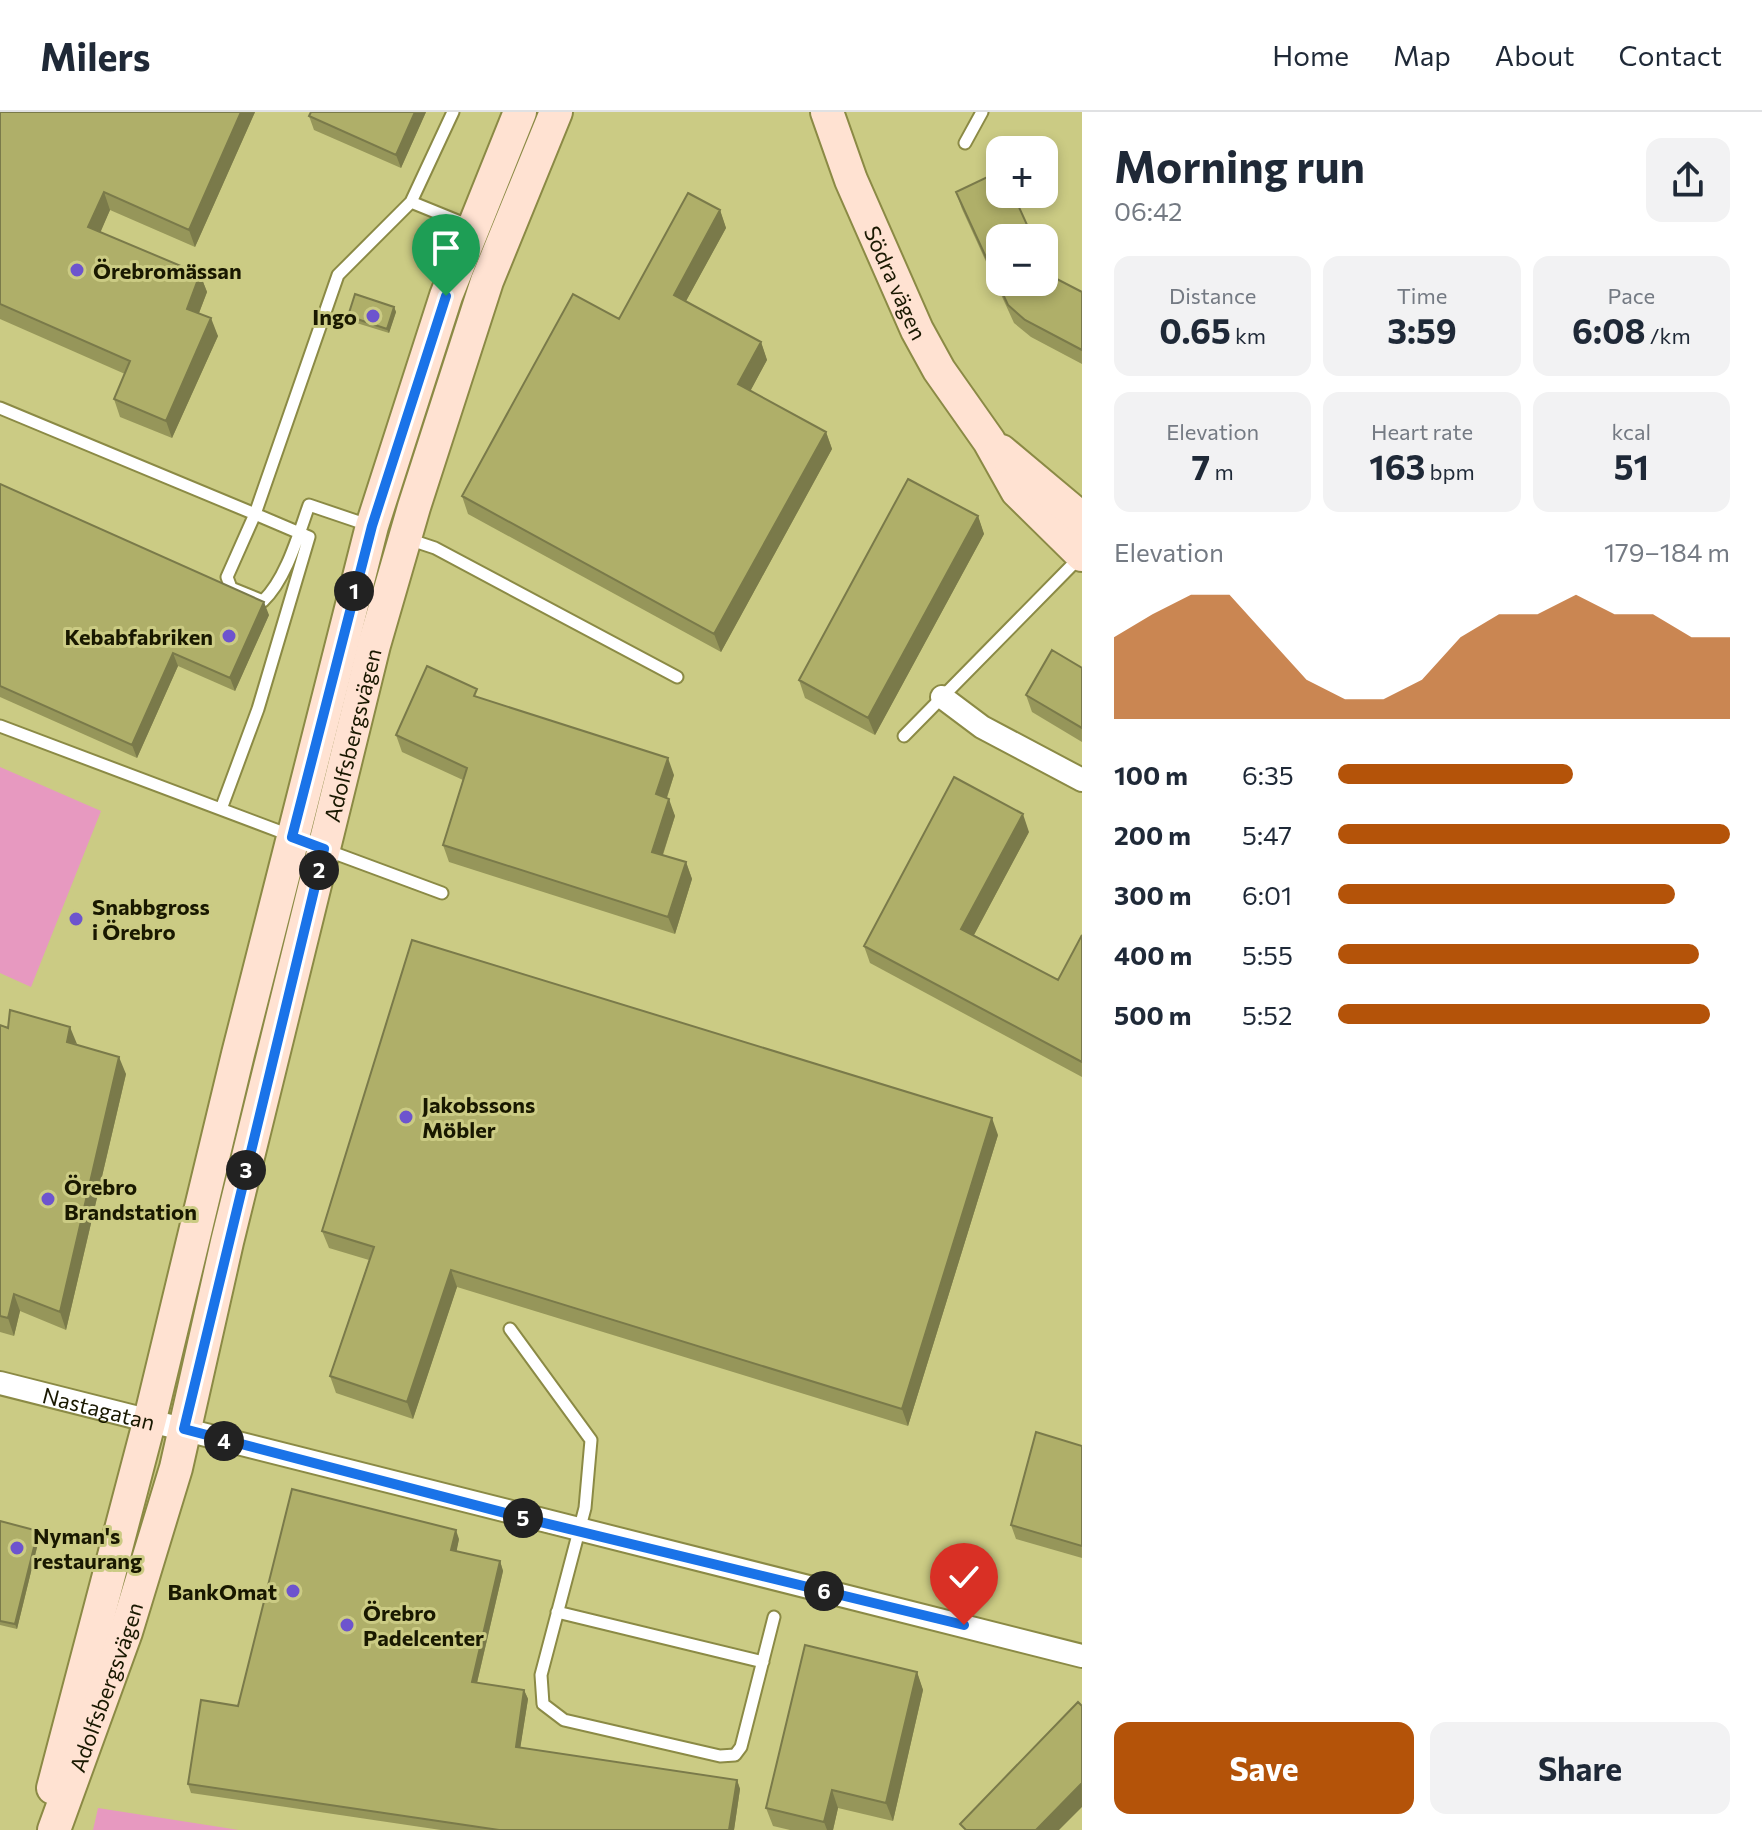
<!DOCTYPE html>
<meta charset="utf-8">
<style>
body{margin:0;font-family:Commissioner,sans-serif;background:#f2f2f3;color:#1f2937;height:100vh;display:flex;flex-direction:column;font-size:30px;white-space:nowrap}
*{box-sizing:border-box;margin:0}
p{font-size:26px;color:#747a83}
.icon{flex:none;width:44px;height:44px;fill:none;stroke:currentColor;stroke-width:2;stroke-linecap:round;stroke-linejoin:round}
.map{position:relative;flex:1;overflow:hidden}
.sheet{display:flex;flex-direction:column;background:#fff;width:680px}
.sheet>*{flex:none}
.fabs{position:absolute;left:986px;top:24px;display:grid;gap:16px}
.fabs a{display:grid;place-items:center;width:72px;height:72px;border-radius:16px;background:#fff;box-shadow:0 4px 12px #0003;font-size:40px}
.pin{position:absolute;display:grid;place-items:center;width:68px;height:68px;color:#fff;margin:-82px -34px;border-radius:50% 50% 50% 0;rotate:-45deg;box-shadow:0 0 8px #0007}
.pin .icon{rotate:45deg}
.km{position:absolute;width:40px;height:40px;margin:-20px;border-radius:50%;background:#222;color:#fff;font-size:22px;line-height:40px;text-align:center}
.round{display:grid;place-items:center;flex:none;width:84px;height:84px;border-radius:16px;background:#f2f2f3}
.summary{display:flex;align-items:center;justify-content:space-between;height:136px;padding:0 32px}
h1{font-size:44px;font-weight:700;line-height:60px}
.figures{display:grid;grid-template-columns:repeat(3,1fr);gap:12px;height:136px;padding:8px 32px}
.figures div{display:grid;align-content:center;border-radius:16px;background:#f2f2f3;text-align:center}
.figures b{font-size:34px;font-weight:700}
.figures small{font-size:22px;font-weight:400}
.figures p{font-size:22px}
.chart{height:224px;padding:16px 32px}
.chart p{display:flex;justify-content:space-between}
.chart svg{width:100%;height:144px;margin-top:8px;fill:#b45309;opacity:.7}
.action{display:flex;gap:16px;margin-top:auto;padding:16px 32px}
.action a{flex:1;height:92px;border-radius:16px;background:#b45309;color:#fff;font-size:32px;font-weight:700;line-height:92px;text-align:center}
.action a+a{background:#f2f2f3;color:#1f2937}
ul{padding:0 32px;list-style:none;font-size:26px}
li{display:grid;grid-template-columns:128px 96px 1fr;align-items:center;height:60px}
li i{height:20px;border-radius:10px;background:#b45309}
header{display:flex;align-items:center;gap:48px;box-sizing:border-box;height:112px;padding:0 40px;background:#fff;border-bottom:2px solid #e0e1e3}
header strong{font-size:38px}
nav{display:flex;gap:44px;margin-inline-start:auto;font-size:28px}
main{display:flex;flex:1;min-height:0}
.map>svg:first-child{display:block}
</style>
<header>
<strong>Milers</strong>
<nav><a>Home</a><a>Map</a><a>About</a><a>Contact</a></nav>
</header>
<main>
<div class="map">
<svg width="1082" height="1718" viewBox="0 0 1082 1718">
<rect width="100%" height="100%" fill="#cbcb84"/>
<path fill="#e799c0" d="M 0,655 L 101,699 L 31,875 L 0,861 Z
M 98,1696 L 239,1718 L 93,1718 Z"/>
<g fill="none" stroke-linecap="round" stroke-linejoin="round">
<defs>
<path id="lane" d="M 453,0 L 411,90 L 470,114
M 965,31 L 982,0
M 0,296 L 255,402 L 338,163 L 411,90
M 408,427 L 435,436 L 677,565
M 0,614 L 292,724
M 904,624 L 1079,446
M 221,697 L 258,597 L 309,425 L 255,402 L 227,465 L 231,476 L 263,489 C 286,467 298,424 309,393 L 368,413
M 326,738 L 442,781
M 510,1217 L 591,1328 L 585,1396 L 541,1563 L 543,1592 L 564,1608 L 720,1644 L 735,1643 L 741,1635 L 774,1505
M 557,1500 L 763,1550"/>
<g id="street">
<path d="M 942,585 L 982,615 L 1082,668"/>
<path id="s1" d="M 0,1271 L 1082,1544"/>
</g>
<g id="secondary">
<path id="s2" d="M 827,0 L 851,68 L 917,218 L 939,258 L 989,329 L 1017,379 L 1082,443"/>
<path d="M 1001,339 L 1082,407"/>
<path d="M 53,1676 L 150,1307 L 238,942 L 372,414 L 446,184 L 520,0"/>
<path id="s3" d="M 54,1718 L 126,1520 L 176,1356 L 227,1130 L 374,533 L 414,395 L 487,169 L 556,0"/>
</g>
</defs>
<use href="#lane" stroke="#8b8a45" stroke-width="15"/>
<use href="#street" stroke="#8b8a45" stroke-width="26"/>
<use href="#secondary" stroke="#8b8a45" stroke-width="36"/>
<use href="#lane" stroke="#fff" stroke-width="11"/>
<use href="#street" stroke="#fff" stroke-width="22"/>
<use href="#secondary" stroke="#ffe2d2" stroke-width="32"/>
</g>
<path fill="#96965a" d="M 0,0 L 255,0 L 195,135 L 110,98 L 100,120 L 200,162 L 207,180 L 199,201 L 218,224 L 172,326 L 120,305 L 114,287 L 125,262 L 0,207 Z
M 311,0 L 426,0 L 401,56 L 314,18 L 309,4 Z
M 956,80 L 1051,164 L 1082,180 L 1082,252 L 1031,225 L 1014,211 L 962,97 Z
M 720,98 L 726,116 L 686,189 L 761,230 L 767,248 L 750,279 L 826,320 L 832,337 L 721,540 L 468,402 L 462,384 L 619,207 Z
M 394,195 L 396,200 L 389,221 L 350,209 L 348,204 Z
M 0,372 L 269,503 L 235,579 L 178,554 L 137,646 L 0,585 Z
M 978,404 L 984,422 L 875,623 L 805,586 L 799,568 Z
M 1082,556 L 1082,630 L 1032,600 L 1026,583 Z
M 481,586 L 674,663 L 667,686 L 675,704 L 663,743 L 686,750 L 692,767 L 675,822 L 449,750 L 443,733 L 463,668 L 402,640 L 396,623 Z
M 1029,720 L 974,823 L 1058,868 L 1082,823 L 1082,965 L 870,851 L 864,834 Z
M 0,913 L 77,933 L 126,962 L 66,1218 L 20,1199 L 14,1224 L 0,1220 Z
M 998,1023 L 908,1314 L 457,1175 L 413,1307 L 336,1281 L 330,1264 L 369,1148 L 329,1136 L 322,1119 Z
M 1082,1334 L 1082,1446 L 1016,1427 L 1011,1413 Z
M 0,1409 L 40,1423 L 17,1517 L 0,1513 Z
M 459,1427 L 456,1439 L 500,1449 L 503,1459 L 477,1571 L 524,1578 L 528,1587 L 520,1636 L 737,1668 L 740,1677 L 734,1718 L 441,1718 L 191,1681 L 188,1672 L 238,1594 Z
M 917,1560 L 923,1578 L 893,1709 L 838,1696 L 833,1718 L 790,1718 L 773,1714 L 766,1696 Z"/>
<path fill="#7a7a4a" d="M 241,0 L 255,0 L 195,135 L 189,118 Z
M 415,0 L 426,0 L 401,56 L 396,43 Z
M 104,80 L 110,98 L 95,133 L 88,115 Z
M 720,98 L 726,116 L 680,200 L 674,183 Z
M 200,162 L 207,180 L 194,214 L 187,197 Z
M 394,195 L 396,200 L 389,221 L 387,217 Z
M 211,206 L 218,224 L 172,326 L 166,309 Z
M 761,230 L 767,248 L 745,289 L 738,272 Z
M 826,320 L 832,337 L 721,540 L 714,522 Z
M 978,404 L 984,422 L 875,623 L 868,606 Z
M 264,490 L 269,503 L 235,579 L 230,566 Z
M 173,541 L 178,554 L 137,646 L 132,633 Z
M 668,646 L 674,663 L 662,700 L 656,682 Z
M 669,687 L 675,704 L 658,757 L 652,740 Z
M 1023,702 L 1029,720 L 968,834 L 961,817 Z
M 686,750 L 692,767 L 675,822 L 668,805 Z
M 70,915 L 77,932 L 67,930 Z
M 119,945 L 126,962 L 66,1218 L 60,1200 Z
M 992,1006 L 998,1023 L 908,1314 L 902,1297 Z
M 451,1158 L 457,1175 L 413,1307 L 407,1290 Z
M 14,1182 L 20,1199 L 14,1224 L 8,1206 Z
M 456,1418 L 459,1427 L 455,1447 L 451,1438 Z
M 38,1419 L 40,1423 L 17,1517 L 15,1512 Z
M 500,1449 L 503,1459 L 475,1579 L 472,1570 Z
M 917,1560 L 923,1578 L 893,1709 L 886,1691 Z
M 524,1578 L 528,1587 L 519,1644 L 516,1635 Z
M 737,1668 L 740,1677 L 734,1718 L 729,1718 Z
M 1082,1671 L 1082,1695 L 1059,1718 L 1036,1718 Z
M 832,1678 L 838,1696 L 833,1718 L 827,1718 L 824,1710 Z"/>
<path fill="#afaf69" stroke="#7a7a4a" stroke-width="2" d="M 0,0 L 241,0 L 189,118 L 104,80 L 88,115 L 200,162 L 187,197 L 211,206 L 166,309 L 114,287 L 130,249 L 0,192 Z
M 311,0 L 415,0 L 396,43 L 309,4 Z
M 1000,59 L 1000,82 L 1013,82 L 1033,126 L 1000,126 L 1000,170 L 1044,170 L 1044,150 L 1051,164 L 1082,180 L 1082,238 L 1025,208 L 1008,193 L 956,80 Z
M 688,81 L 720,98 L 674,183 L 761,230 L 738,272 L 826,320 L 714,522 L 462,384 L 573,182 L 619,207 Z
M 355,182 L 394,195 L 387,217 L 348,204 Z
M 908,367 L 978,404 L 868,606 L 799,568 Z
M 0,372 L 264,490 L 230,566 L 173,541 L 132,633 L 0,574 Z
M 1052,538 L 1082,556 L 1082,616 L 1026,583 Z
M 427,554 L 477,577 L 474,584 L 668,646 L 656,682 L 669,687 L 652,740 L 686,750 L 668,805 L 443,733 L 467,656 L 396,623 Z
M 954,665 L 1023,702 L 961,817 L 1058,868 L 1082,823 L 1082,950 L 864,834 Z
M 412,828 L 992,1006 L 902,1297 L 451,1158 L 407,1290 L 330,1264 L 374,1135 L 322,1119 Z
M 10,898 L 70,915 L 67,930 L 119,945 L 60,1200 L 14,1182 L 8,1206 L 0,1204 L 0,913 L 8,916 Z
M 1036,1320 L 1082,1334 L 1082,1434 L 1011,1413 Z
M 292,1377 L 456,1418 L 451,1438 L 500,1449 L 472,1570 L 524,1578 L 516,1635 L 737,1668 L 729,1718 L 499,1718 L 188,1672 L 201,1588 L 238,1594 Z
M 0,1409 L 38,1419 L 15,1512 L 0,1509 Z
M 805,1533 L 917,1560 L 886,1691 L 832,1678 L 824,1710 L 766,1696 Z
M 1078,1590 L 1082,1594 L 1082,1671 L 1036,1718 L 966,1718 L 960,1712 Z"/>
<g fill="none" stroke-linecap="round" stroke-linejoin="round">
<defs>
<path id="route" d="M 446,184 L 372,414 L 292,725 L 324,737 L 184,1317 L 528,1407 L 964,1513"/>
</defs>
<use href="#route" stroke="#fff" stroke-width="16"/>
<use href="#route" stroke="#1a73e8" stroke-width="10"/>
</g>
<g fill="#6d54ce" stroke="#cbcb84" stroke-width="3">
<circle cx="77" cy="158" r="8"/>
<circle cx="373" cy="204" r="8"/>
<circle cx="229" cy="524" r="8"/>
<circle cx="76" cy="807" r="8"/>
<circle cx="406" cy="1005" r="8"/>
<circle cx="48" cy="1087" r="8"/>
<circle cx="17" cy="1436" r="8"/>
<circle cx="293" cy="1479" r="8"/>
<circle cx="347" cy="1513" r="8"/>
</g>
<g text-anchor="middle" dominant-baseline="central" stroke-width="6" stroke-linejoin="round" paint-order="stroke">
<g font-size="22" font-weight="bold" fill="#191800" stroke="#cbcb84" text-anchor="start">
<text x="93" y="158">Örebromässan</text>
<text x="357" y="204" text-anchor="end">Ingo</text>
<text x="213" y="524" text-anchor="end">Kebabfabriken</text>
<text x="92" y="794">Snabbgross<tspan x="92" dy="25">i Örebro</tspan></text>
<text x="422" y="992">Jakobssons<tspan x="422" dy="25">Möbler</tspan></text>
<text x="64" y="1074">Örebro<tspan x="64" dy="25">Brandstation</tspan></text>
<text x="33" y="1423">Nyman's<tspan x="33" dy="25">restaurang</tspan></text>
<text x="277" y="1479" text-anchor="end">BankOmat</text>
<text x="363" y="1500">Örebro<tspan x="363" dy="25">Padelcenter</tspan></text>
</g>
<g font-size="22" fill="#191800" stroke="#cbcb84">
<text stroke="none"><textPath href="#s2" startOffset="184">Södra vägen</textPath></text>
<text stroke="none"><textPath href="#s3" startOffset="1136">Adolfsbergsvägen</textPath></text>
<text stroke="none"><textPath href="#s1" startOffset="102">Nastagatan</textPath></text>
<text stroke="none"><textPath href="#s3" startOffset="152">Adolfsbergsvägen</textPath></text>
</g>
</g>
</svg>
<div class="fabs">
<a>+</a>
<a>−</a>
</div>
<div class="pin" style="left:446px;top:184px;background:#1e9e55"><svg class="icon" aria-label="arrive" viewBox="0 0 24 24"><path d="M6 21V4h12l-3 4 3 4H6"/></svg></div>
<div class="pin" style="left:964px;top:1513px;background:#d93025"><svg class="icon" aria-label="check" viewBox="0 0 24 24"><path d="M5 12l5 5 9-10"/></svg></div>
<b class="km" style="left:354px;top:479px">1</b>
<b class="km" style="left:319px;top:758px">2</b>
<b class="km" style="left:246px;top:1058px">3</b>
<b class="km" style="left:224px;top:1329px">4</b>
<b class="km" style="left:523px;top:1406px">5</b>
<b class="km" style="left:824px;top:1479px">6</b>
</div>
<section class="sheet">
<div class="summary"><div><h1>Morning run</h1><p>06:42</p></div><a class="round"><svg class="icon" aria-label="share" viewBox="0 0 24 24"><path d="M12 15V3M7 8l5-5 5 5M5 13v7h14v-7"/></svg></a></div>
<div class="figures">
<div><p>Distance</p><b>0.65<small> km</small></b></div>
<div><p>Time</p><b>3:59</b></div>
<div><p>Pace</p><b>6:08<small> /km</small></b></div>
</div>
<div class="figures">
<div><p>Elevation</p><b>7<small> m</small></b></div>
<div><p>Heart rate</p><b>163<small> bpm</small></b></div>
<div><p>kcal</p><b>51</b></div>
</div>
<div class="chart"><p><span>Elevation</span>179–184 m</p>
<svg viewBox="0 0 160 44" preserveAspectRatio="none"><path d="M0 44V19L10 12L20 6L30 6L40 19L50 32L60 38L70 38L80 32L90 19L100 12L110 12L120 6L130 12L140 12L150 19L160 19V44z"/></svg>
</div>
<ul>
<li><b>100 m</b>6:35<i style="width:60%"></i></li>
<li><b>200 m</b>5:47<i style="width:100%"></i></li>
<li><b>300 m</b>6:01<i style="width:86%"></i></li>
<li><b>400 m</b>5:55<i style="width:92%"></i></li>
<li><b>500 m</b>5:52<i style="width:95%"></i></li>
</ul>
<div class="action"><a>Save</a><a>Share</a></div>
</section>
</main>
